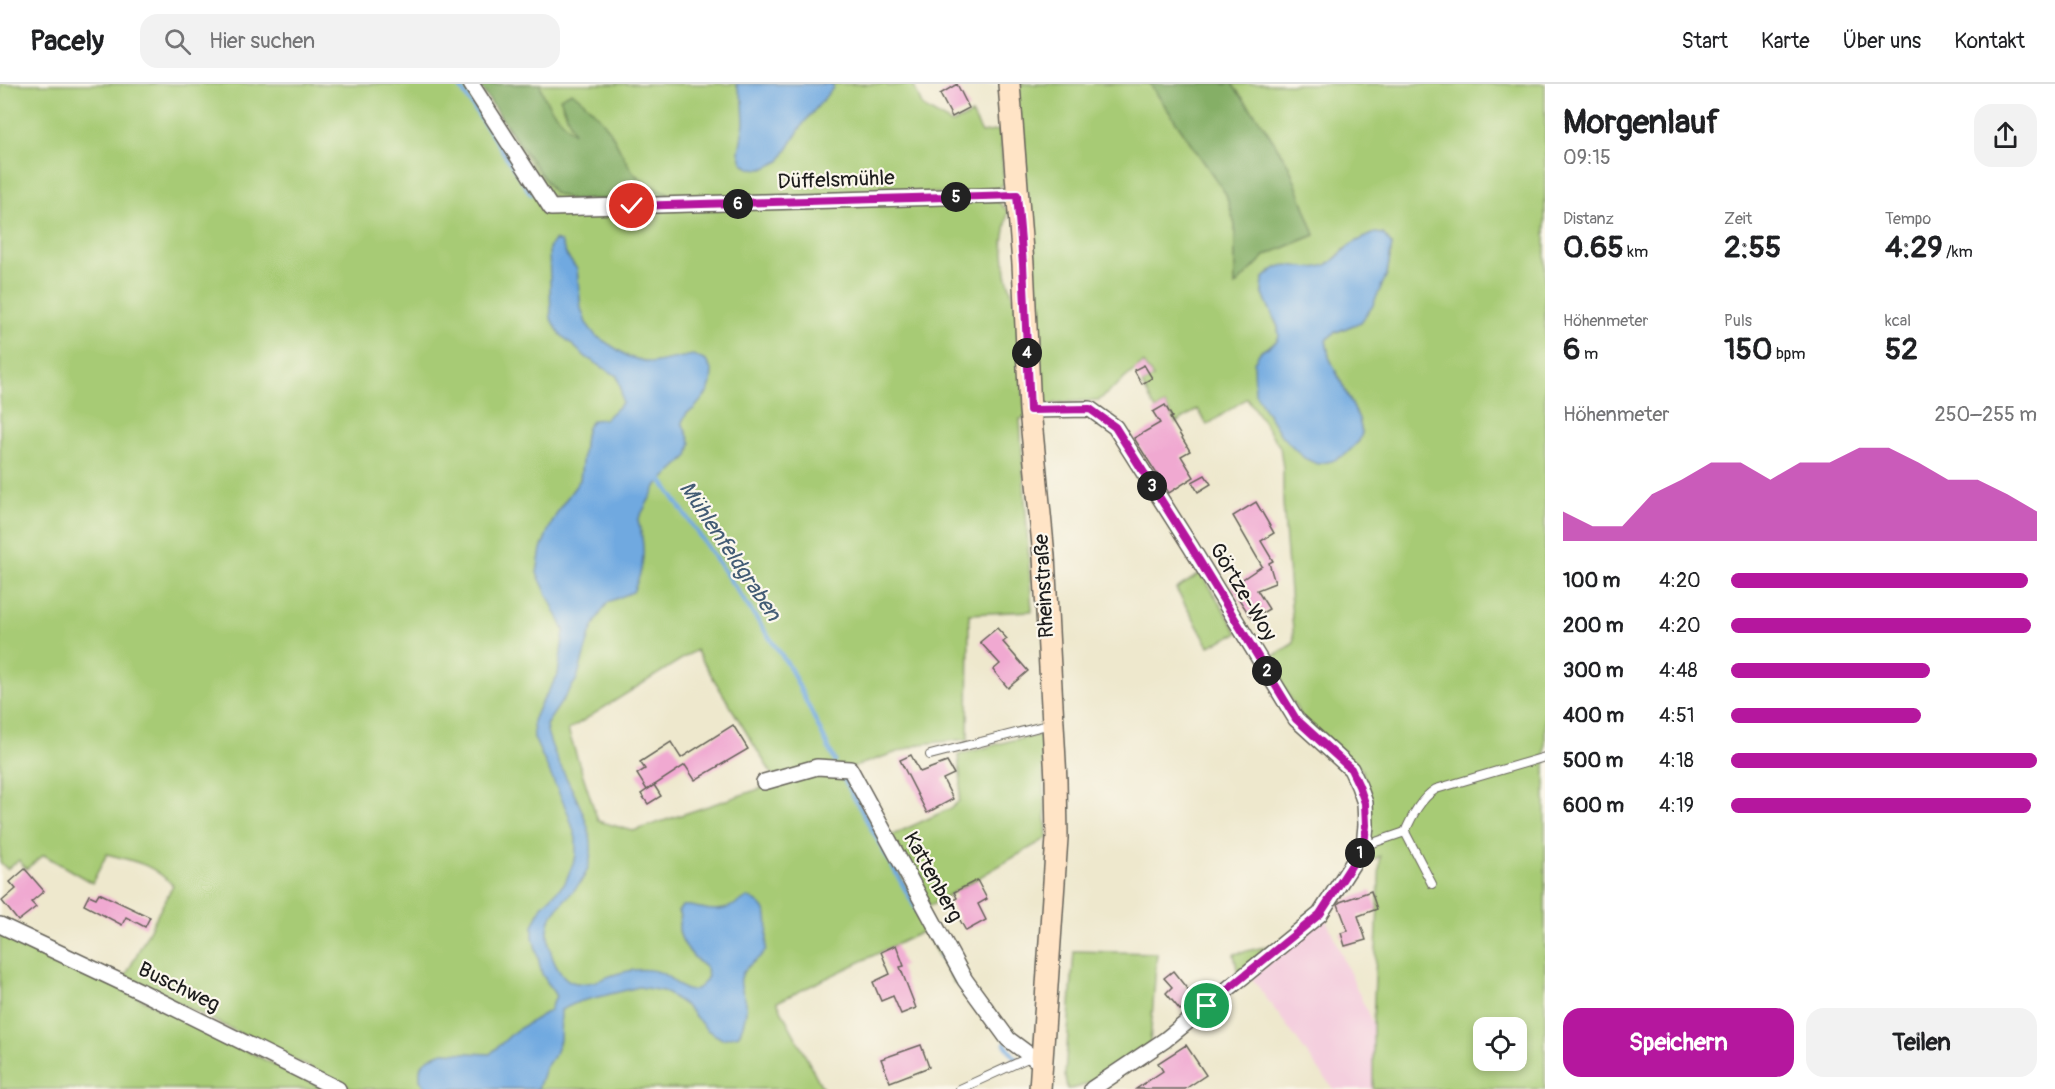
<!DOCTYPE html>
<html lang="de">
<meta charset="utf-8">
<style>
body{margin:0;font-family:Pangolin,sans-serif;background:#f2f2f2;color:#202124;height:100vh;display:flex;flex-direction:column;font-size:22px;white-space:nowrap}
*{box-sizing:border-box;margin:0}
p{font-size:20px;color:#757577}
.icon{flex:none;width:33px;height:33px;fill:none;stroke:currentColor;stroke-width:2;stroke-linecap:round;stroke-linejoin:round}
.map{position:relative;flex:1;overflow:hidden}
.sheet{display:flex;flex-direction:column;background:#fff;width:510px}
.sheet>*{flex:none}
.controls{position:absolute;left:1473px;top:933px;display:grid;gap:12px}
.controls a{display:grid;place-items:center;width:54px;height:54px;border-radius:12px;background:#fff;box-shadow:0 3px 9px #0003;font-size:30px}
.pin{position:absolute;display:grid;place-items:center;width:51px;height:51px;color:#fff;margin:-26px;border:3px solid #fff;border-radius:50%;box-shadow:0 2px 6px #0007}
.km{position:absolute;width:30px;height:30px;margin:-15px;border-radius:50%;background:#222;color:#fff;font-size:16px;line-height:30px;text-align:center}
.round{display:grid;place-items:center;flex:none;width:63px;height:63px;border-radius:18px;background:#f2f2f2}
.headline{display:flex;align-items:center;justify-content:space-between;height:102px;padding:0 18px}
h1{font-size:33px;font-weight:700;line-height:45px}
.stats{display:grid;grid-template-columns:repeat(3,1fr);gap:9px;height:102px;padding:6px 18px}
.stats div{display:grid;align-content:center}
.stats b{font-size:30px;font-weight:700}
.stats small{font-size:16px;font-weight:400}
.stats p{font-size:16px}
.chart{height:168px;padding:12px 18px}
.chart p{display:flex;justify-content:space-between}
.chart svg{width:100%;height:108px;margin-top:6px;fill:#b5179e;opacity:.7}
.primary-button{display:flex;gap:12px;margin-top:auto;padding:12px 18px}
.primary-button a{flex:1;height:69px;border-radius:18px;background:#b5179e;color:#fff;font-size:24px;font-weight:700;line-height:69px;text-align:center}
.primary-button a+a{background:#f2f2f2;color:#202124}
ul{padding:0 18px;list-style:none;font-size:20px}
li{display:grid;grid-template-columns:96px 72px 1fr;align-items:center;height:45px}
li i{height:15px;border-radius:8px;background:#b5179e}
header{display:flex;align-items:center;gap:36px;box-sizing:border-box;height:84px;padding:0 30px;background:#fff;border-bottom:2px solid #e0e0e0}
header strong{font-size:28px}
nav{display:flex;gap:33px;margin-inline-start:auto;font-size:21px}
.search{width:420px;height:54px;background:#f2f2f2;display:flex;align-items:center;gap:15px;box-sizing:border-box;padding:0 21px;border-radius:18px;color:#757577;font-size:22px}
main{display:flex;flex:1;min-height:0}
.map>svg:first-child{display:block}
</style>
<header>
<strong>Pacely</strong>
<div class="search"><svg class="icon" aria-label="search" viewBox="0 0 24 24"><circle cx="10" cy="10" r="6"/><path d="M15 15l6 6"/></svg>Hier suchen</div>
<nav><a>Start</a><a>Karte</a><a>Über uns</a><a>Kontakt</a></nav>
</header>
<main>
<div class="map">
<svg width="1545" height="1005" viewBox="0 0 1545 1005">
<rect width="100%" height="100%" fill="#fbf7ec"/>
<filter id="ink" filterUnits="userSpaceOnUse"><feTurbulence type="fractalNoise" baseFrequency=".0167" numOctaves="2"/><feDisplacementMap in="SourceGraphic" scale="12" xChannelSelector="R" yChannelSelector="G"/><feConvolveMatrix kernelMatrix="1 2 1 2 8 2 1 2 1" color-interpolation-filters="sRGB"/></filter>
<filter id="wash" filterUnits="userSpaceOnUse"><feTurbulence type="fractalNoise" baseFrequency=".008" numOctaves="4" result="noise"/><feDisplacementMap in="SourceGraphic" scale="24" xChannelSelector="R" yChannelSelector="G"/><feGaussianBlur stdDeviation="1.35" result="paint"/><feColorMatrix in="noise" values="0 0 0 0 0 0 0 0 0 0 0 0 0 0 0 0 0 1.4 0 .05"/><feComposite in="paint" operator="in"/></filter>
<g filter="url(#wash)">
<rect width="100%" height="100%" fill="#eee8cd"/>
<path fill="#f4cfde" d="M 1325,833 L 1373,941 L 1373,1005 L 1333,1005 L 1251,893 Z"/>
<path fill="#a7cb74" stroke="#627448" stroke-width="1.5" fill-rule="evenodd" d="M 0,0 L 467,0 L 543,121 L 996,116 L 1008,127 L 1003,158 L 1006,190 L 1018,230 L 1025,334 L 1020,335 L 1032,527 L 969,530 L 968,655 L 921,660 L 853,683 L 773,692 L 696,566 L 568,646 L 598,737 L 633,747 L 801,691 L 844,689 L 959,896 L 954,899 L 924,847 L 777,918 L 823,1005 L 354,1005 L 125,893 L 173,801 C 150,779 137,778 107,770 L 92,799 L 44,771 L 26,785 L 19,776 L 7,785 L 0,778 Z
M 479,0 L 887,0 L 888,2 L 913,0 L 923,23 L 952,40 L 972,30 L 982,49 L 1000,46 L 1004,99 L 996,108 L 558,117 L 549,110 Z
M 1014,0 L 1150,0 L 1226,110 L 1235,141 L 1235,201 L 1266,171 L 1315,151 L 1289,82 L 1263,41 L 1232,0 L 1545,0 L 1545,1005 L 1373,1005 L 1373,941 L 1380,772 L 1358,784 L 1371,716 L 1362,686 L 1301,632 L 1267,576 L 1294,559 L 1283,419 L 1283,384 L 1280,363 L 1247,314 L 1207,341 L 1198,325 L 1176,339 L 1165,321 L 1156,326 L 1142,300 L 1153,293 L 1143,279 L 1099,316 L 1055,319 L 1038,334 L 1029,214 L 1035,162 L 1032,129 L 1020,81 ZM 1383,150 L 1392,161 L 1387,190 L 1361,238 L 1334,249 L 1326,256 L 1329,273 L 1359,335 L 1362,349 L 1359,357 L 1345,371 L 1260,268 L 1277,257 L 1279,252 L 1278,243 L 1262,208 L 1263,195 C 1291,166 1301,195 1327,181 C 1336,176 1342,165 1352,160 C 1361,155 1373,153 1383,150 ZM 1484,944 L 1516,944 L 1516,976 L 1484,976 Z
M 1201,489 L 1238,549 L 1209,562 L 1176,505 Z
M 1041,651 L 1047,754 L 930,822 L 890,752 L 951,724 L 959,717 L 961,698 L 958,671 L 1013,656 Z
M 0,849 L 103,896 L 324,1005 L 0,1005 Z
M 1273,861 L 1238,890 L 1234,870 Z
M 1074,867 L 1157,869 L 1150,959 C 1129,973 1092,1005 1067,1005 L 1065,991 Z"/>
<path fill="#85af66" stroke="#506641" stroke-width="1.5" d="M 478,0 L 540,0 C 544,20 560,36 574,49 L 560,14 L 572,8 C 586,19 598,30 608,44 C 629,77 626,96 669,109 L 661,116 L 571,115 L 554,109 Z
M 1150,0 L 1232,0 L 1263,41 L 1289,82 L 1315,151 L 1266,171 L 1235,202 L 1235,141 L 1226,110 Z"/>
<path fill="#70a9e0" stroke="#46627e" stroke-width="1.5" d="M 736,0 L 833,0 L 833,4 L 803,40 L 780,77 L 763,85 L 749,84 L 742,78 L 739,68 L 744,39 L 743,18 Z
M 1375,149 L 1383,150 L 1392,161 L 1387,190 L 1372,223 L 1361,238 L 1334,249 L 1326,256 L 1329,273 L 1359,335 L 1362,349 L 1359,357 L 1345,371 L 1332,377 L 1317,380 L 1304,374 L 1281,351 L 1255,309 L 1254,278 L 1260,268 L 1277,257 L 1279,252 L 1278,243 L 1262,208 L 1263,195 C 1289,168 1294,190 1323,182 C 1333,180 1341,168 1349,162 C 1357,156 1367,153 1375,149 Z
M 554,156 L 561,158 L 567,172 L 577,185 L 581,224 L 586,239 L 596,252 L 629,273 L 652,279 L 693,271 L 706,277 L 712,287 L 711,299 L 708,308 L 694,325 L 687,329 L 682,338 L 691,359 L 688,372 L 657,401 L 638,436 C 646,463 645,483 633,508 L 608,518 L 598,533 L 590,550 L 577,595 L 546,641 C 551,679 595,731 591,769 C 588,803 565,809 551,834 C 542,851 554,896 576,899 C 593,902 607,891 624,888 C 634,885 646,885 656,887 C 669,890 677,903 687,906 C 696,909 705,899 708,892 L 706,884 C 692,873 672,851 681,832 L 678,828 L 682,822 C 690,821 694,823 701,824 C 720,829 731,824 747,813 C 775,823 767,842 766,866 C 760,877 744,880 741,894 C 739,903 744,910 746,918 C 747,928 743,942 739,951 L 722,955 L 707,946 L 686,922 L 676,915 L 663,907 L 639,903 L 578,918 L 561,926 L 560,956 L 555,970 L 545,984 L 538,1005 L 427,1005 L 420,996 L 420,985 L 424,978 L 433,972 L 443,968 L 490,970 L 515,947 L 549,927 L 556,912 L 542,890 L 533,853 L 533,842 L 542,822 L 565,799 L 576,772 L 576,754 L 568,729 L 534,654 L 533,637 L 539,623 L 558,591 L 564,546 L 537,489 L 541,465 L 548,447 L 559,425 L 580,396 L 585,351 L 587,343 L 593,336 L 605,335 L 622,319 L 621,305 L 617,292 L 587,274 L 560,250 L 551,235 L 549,164 Z"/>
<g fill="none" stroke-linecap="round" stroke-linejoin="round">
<path stroke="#70a9e0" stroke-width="4.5" d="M 458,0 L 531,110
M 661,391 L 662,397 L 789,582 L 835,677
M 841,690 L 931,852
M 941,871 L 967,911
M 1005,960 L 1016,975"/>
</g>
<g id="blocks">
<path fill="#f0a9d1" d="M 957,0 L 969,24 L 952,33 L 940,10 Z
M 1144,281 L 1152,294 L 1142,300 L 1134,286 Z
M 1165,321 L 1172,333 L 1170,334 L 1190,367 L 1181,372 L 1194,393 L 1169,409 L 1134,354 L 1160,339 L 1153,328 Z
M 1205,391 L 1211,400 L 1198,408 L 1192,398 Z
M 1256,418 L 1274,449 L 1261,457 L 1273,477 L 1269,479 L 1275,499 L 1257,506 L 1269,525 L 1252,535 L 1231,503 L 1262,482 L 1233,432 Z
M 997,544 L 1007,555 L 1003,558 L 1028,587 L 1008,604 L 993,586 L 1000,580 L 980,558 Z
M 733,641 L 748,665 L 695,696 L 685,681 L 647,706 L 637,690 L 645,685 L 640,678 L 671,658 L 681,674 Z
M 911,671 L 920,688 L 947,678 L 954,690 L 943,695 L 953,715 L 927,729 L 900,676 Z
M 654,701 L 661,712 L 648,720 L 641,710 Z
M 25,785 L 44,807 L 31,818 L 36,823 L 18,837 L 2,817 L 16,805 L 10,798 Z
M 977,796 L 987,815 L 978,820 L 986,836 L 966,847 L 950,818 L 957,814 L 954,808 Z
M 1371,807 L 1377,825 L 1358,832 L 1366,856 L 1345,862 L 1341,849 L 1348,847 L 1338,820 L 1340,818 Z
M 99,809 L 150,833 L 145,843 L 126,833 L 122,841 L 84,821 L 89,811 L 96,814 Z
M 896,861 L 904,882 L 900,883 L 916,924 L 901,930 L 893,912 L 881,917 L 873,898 L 890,890 L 881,868 Z
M 1173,887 L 1196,916 L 1180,926 L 1166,909 L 1172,903 L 1164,894 Z
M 921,961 L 929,983 L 890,998 L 881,975 Z
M 1186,961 L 1206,991 L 1185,1005 L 1136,1005 L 1163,987 L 1158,979 Z"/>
</g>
</g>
<g filter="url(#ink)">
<use href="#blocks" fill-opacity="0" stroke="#66635a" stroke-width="1.5"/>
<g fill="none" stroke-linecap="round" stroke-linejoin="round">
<defs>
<path id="lane" d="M 930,671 L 1051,640
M 1405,748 L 1432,800
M 1364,762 L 1405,748 C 1412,732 1421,714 1436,705 L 1545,673
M 960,1005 L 1030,973"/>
<path id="street" d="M 471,0 L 551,124 L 1017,111
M 1030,326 L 1090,325 L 1115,343 L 1191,463 L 1296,635 L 1351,685 L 1359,702 L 1365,719 L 1366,741 L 1364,762 L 1320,830 L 1165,956 L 1092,1005
M 764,698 L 817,683 L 850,685 L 965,896 L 1008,955 L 1043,981
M 0,841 L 140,907 L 338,1005"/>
<path id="secondary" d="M 1009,0 L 1023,180 L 1030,326 L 1044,472 L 1056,696 L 1057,754 L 1040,1005"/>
</defs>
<use href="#lane" stroke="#66635a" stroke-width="10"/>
<use href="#street" stroke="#66635a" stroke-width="18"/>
<use href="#secondary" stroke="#66635a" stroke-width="24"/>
<use href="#lane" stroke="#fff" stroke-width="8"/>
<use href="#street" stroke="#fff" stroke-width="15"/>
<use href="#secondary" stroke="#ffe4c6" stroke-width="21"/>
</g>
</g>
<g fill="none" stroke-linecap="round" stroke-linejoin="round" filter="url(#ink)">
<defs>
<path id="route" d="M 632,122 L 1017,111 L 1023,180 L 1030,326 L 1090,325 L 1115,343 L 1191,463 L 1296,635 L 1351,685 L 1359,702 L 1365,719 L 1366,741 L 1364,762 L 1320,830 L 1207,922"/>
</defs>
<use href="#route" stroke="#fff" stroke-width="12"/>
<use href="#route" stroke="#b5179e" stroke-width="8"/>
</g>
<g text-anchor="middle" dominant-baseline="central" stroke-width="4.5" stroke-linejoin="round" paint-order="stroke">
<g font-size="21" fill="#1c1c1c" stroke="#fbf7ec">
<text transform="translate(836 96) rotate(-2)">Düffelsmühle</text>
<text transform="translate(1044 502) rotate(-93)">Rheinstraße</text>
<text transform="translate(1243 508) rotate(59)">Görtze-Woy</text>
<text transform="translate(933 793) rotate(61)">Kattenberg</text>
<text transform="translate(179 903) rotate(26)">Buschweg</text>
</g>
<g font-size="22" font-style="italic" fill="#425b74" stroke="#fbf7ec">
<text transform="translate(730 467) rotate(56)">Mühlenfeldgraben</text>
</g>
</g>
</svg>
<div class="controls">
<a><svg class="icon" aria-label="locate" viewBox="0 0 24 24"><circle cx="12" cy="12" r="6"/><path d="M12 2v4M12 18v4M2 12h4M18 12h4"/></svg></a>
</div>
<div class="pin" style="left:1207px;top:922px;background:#1e9e55"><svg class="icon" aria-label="arrive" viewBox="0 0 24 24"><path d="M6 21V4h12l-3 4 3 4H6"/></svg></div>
<div class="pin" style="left:632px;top:122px;background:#d93025"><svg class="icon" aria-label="check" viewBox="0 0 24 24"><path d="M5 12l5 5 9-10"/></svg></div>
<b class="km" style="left:1360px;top:769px">1</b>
<b class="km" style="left:1267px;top:587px">2</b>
<b class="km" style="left:1152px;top:402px">3</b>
<b class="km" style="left:1027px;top:269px">4</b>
<b class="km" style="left:956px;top:113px">5</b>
<b class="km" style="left:738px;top:120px">6</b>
</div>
<section class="sheet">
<div class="headline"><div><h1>Morgenlauf</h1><p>09:15</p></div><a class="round"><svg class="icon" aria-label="share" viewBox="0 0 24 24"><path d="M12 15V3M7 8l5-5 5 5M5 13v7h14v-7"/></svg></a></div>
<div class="stats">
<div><p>Distanz</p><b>0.65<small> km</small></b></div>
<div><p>Zeit</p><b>2:55</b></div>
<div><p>Tempo</p><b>4:29<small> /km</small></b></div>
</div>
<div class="stats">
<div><p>Höhenmeter</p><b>6<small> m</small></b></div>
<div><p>Puls</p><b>150<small> bpm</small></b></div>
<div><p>kcal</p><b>52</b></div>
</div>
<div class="chart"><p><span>Höhenmeter</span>250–255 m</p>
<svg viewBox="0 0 160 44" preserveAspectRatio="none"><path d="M0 44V32L10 38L20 38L30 25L40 19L50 12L60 12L70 19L80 12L90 12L100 6L110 6L120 12L130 19L140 19L150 25L160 32V44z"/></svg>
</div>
<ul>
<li><b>100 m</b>4:20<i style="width:97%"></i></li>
<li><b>200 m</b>4:20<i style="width:98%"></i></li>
<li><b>300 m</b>4:48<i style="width:65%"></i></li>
<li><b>400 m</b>4:51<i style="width:62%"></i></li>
<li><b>500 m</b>4:18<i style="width:100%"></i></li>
<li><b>600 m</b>4:19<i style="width:98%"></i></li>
</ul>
<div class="primary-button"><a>Speichern</a><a>Teilen</a></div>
</section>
</main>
